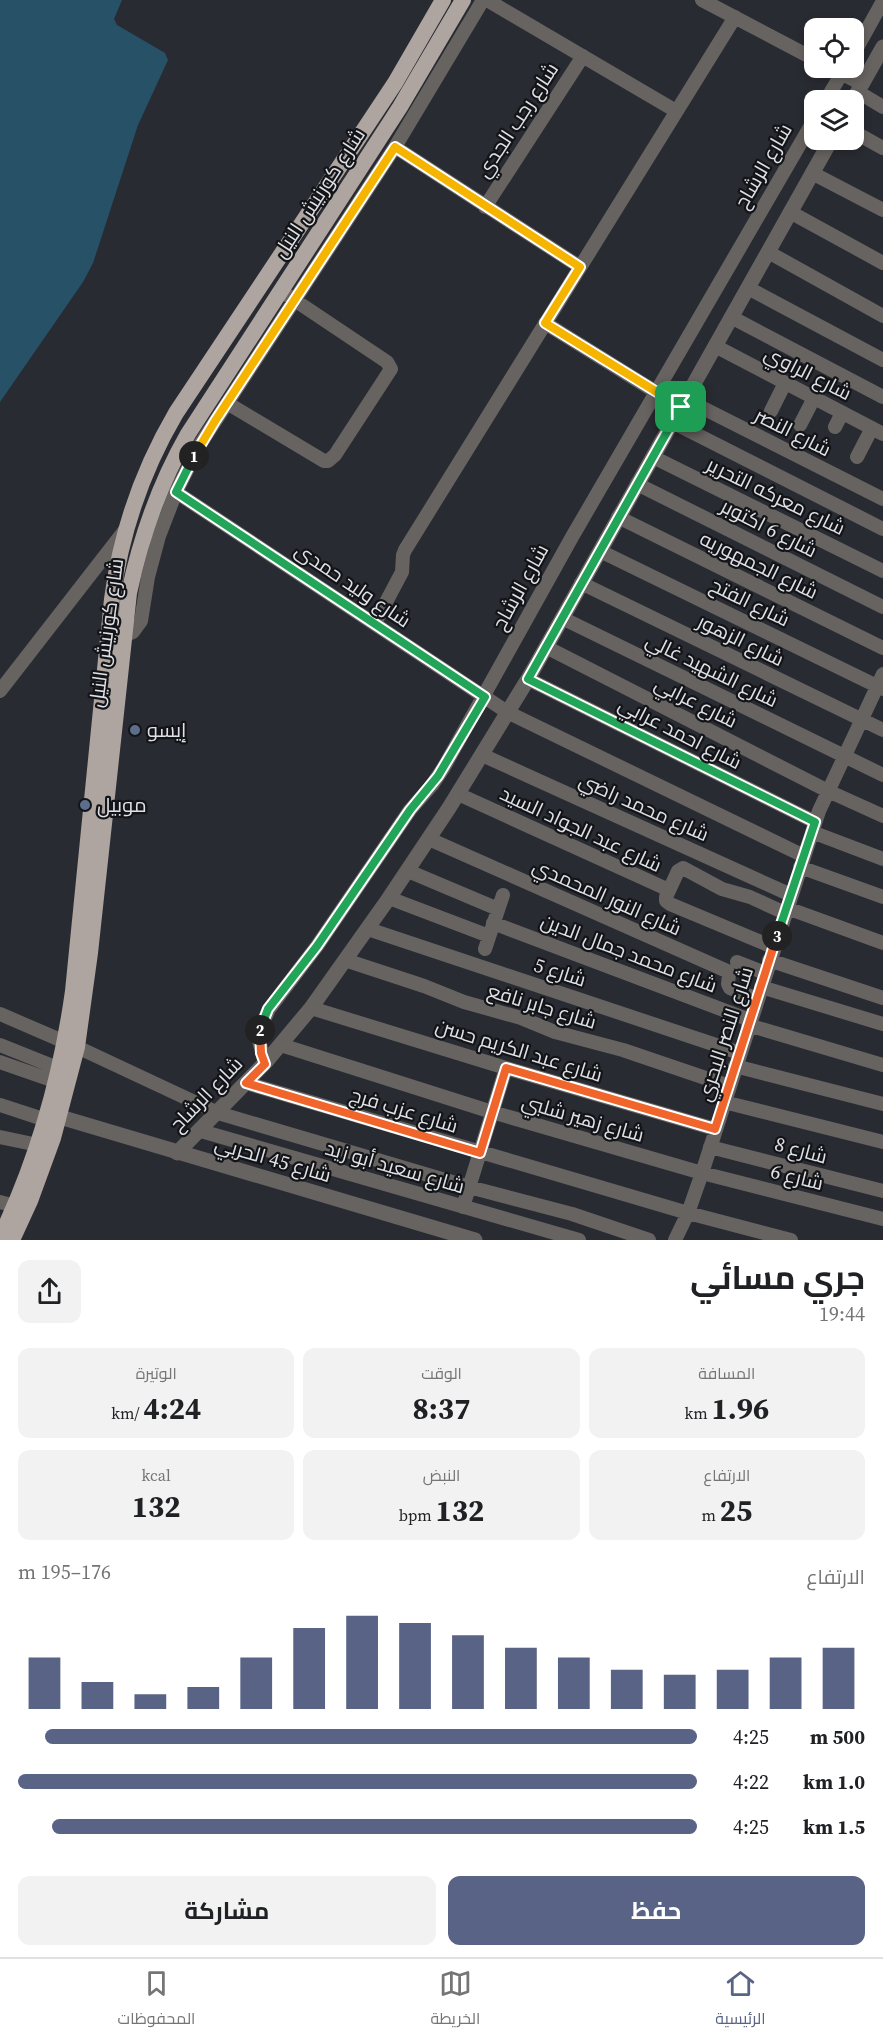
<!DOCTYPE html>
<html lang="ar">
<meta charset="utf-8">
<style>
body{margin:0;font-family:"Source Serif 4",Cairo,serif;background:#f2f2f2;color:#202124;direction:rtl;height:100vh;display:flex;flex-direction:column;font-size:22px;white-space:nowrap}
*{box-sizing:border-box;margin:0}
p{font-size:20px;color:#757577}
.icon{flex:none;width:33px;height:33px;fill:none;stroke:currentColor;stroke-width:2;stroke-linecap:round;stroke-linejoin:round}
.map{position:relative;height:1240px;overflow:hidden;direction:ltr}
.side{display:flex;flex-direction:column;background:#fff;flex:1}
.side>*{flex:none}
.controls{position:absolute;left:804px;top:18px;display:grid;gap:12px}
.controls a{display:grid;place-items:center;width:60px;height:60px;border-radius:12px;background:#fff;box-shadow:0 3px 9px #0003;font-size:30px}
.pin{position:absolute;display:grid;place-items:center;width:51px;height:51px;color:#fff;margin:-26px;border-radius:12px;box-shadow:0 3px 9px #0006}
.km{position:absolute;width:30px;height:30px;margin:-15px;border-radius:50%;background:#222;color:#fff;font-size:16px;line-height:30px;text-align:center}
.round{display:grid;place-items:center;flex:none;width:63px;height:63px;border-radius:12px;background:#f2f2f2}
.headline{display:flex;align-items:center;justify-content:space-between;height:102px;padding:0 18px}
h1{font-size:33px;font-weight:700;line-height:45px}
.figures{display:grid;grid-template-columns:repeat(3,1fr);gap:9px;height:102px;padding:6px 18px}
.figures div{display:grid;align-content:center;border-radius:12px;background:#f2f2f2;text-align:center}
.figures b{font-size:30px;font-weight:700}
.figures small{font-size:16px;font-weight:400}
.figures p{font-size:16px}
.chart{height:168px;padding:12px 18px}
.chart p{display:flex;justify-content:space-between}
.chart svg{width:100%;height:108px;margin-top:6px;stroke:#586386;stroke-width:6}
.action{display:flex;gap:12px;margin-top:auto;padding:12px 18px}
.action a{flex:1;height:69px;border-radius:12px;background:#586386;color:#fff;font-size:24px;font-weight:700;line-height:69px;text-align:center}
.action a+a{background:#f2f2f2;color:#202124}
ul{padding:0 18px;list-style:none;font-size:20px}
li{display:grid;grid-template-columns:96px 72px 1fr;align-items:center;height:45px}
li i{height:15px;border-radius:8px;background:#586386}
.tab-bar{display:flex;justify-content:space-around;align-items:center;height:84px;border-top:2px solid #e0e0e0;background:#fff;font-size:16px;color:#757577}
.tab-bar a{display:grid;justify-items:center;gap:3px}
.tab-bar .on{color:#586386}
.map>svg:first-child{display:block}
</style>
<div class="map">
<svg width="883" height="1240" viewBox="0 0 883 1240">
<rect width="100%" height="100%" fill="#292b32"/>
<path fill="#275166" d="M 0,0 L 122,0 L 114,19 L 117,25 L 165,53 L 168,60 L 138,125 L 93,263 L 83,282 L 0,402 Z"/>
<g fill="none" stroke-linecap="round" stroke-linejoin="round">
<path stroke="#676361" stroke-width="14" d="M 487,0 L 676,111
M 702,0 L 814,59
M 854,53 L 883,1
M 831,68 L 862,84
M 858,92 L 883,107
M 826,100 L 845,68
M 854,132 L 883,148
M 395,147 L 580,267
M 812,173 L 883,210
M 485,207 L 583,56
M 790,212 L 883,263
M 768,252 L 883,316
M 748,288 L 883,360
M 731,317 L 883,397
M 545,323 L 680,407
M 715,346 L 883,434
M 685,399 L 883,499
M 227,403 L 324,461 L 328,461 L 335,455 L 391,369 L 387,362 L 287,295
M 771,411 L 785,383
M 672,422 L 883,529
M 800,425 L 814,398
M 835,427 L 842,413
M 653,457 L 883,571
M 857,457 L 872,428
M 637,484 L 883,607
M 176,492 L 507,712 L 804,856
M 618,517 L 883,648
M 600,551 L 883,689
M 581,583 L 883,730
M 562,618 L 883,775
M 375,623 L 402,572 L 403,555 L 405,550 L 735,17
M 123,636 L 133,632 L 141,621 L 148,577 L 159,536 L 176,492 L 199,446 L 395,147 L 483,0
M 546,647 L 828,791 L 883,816
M 528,679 L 815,822
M 0,691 L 125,530
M 482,755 L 791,895
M 458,794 L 669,890
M 812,832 L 883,859
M 429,839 L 727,971 L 729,974 L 728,984 L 730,988 L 757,999
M 800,867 L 883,897
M 408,871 L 498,909
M 389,898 L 489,936
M 787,908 L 883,943
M 493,923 L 750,1020
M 368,929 L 740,1053
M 773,947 L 670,904 L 666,901 L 666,897 L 678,871 L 683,868 L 722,889 L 750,897 L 785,913
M 485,949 L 503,895
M 345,960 L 424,986 L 464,1002 L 521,1018 L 555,1032 L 623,1050 L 729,1086
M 769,960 L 883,998
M 737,962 L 765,973
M 761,987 L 883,1024
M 311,1008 L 506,1068 L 715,1129
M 0,1014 L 65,1042
M 748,1025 L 883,1065
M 0,1045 L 60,1069
M 281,1045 L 492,1112 L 702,1173 L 883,1219
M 77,1047 L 218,1113 L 469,1187 L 572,1214 L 649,1240
M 0,1062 L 57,1082
M 265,1063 L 259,1041 L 260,1029 L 269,1009 L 317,946 L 410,810 L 432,785 L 444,767 L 572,537 L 814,120
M 735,1066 L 883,1104
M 246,1083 L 688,1213 L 791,1240
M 724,1102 L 883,1142
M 0,1105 L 46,1120
M 201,1131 L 579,1240
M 0,1137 L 38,1145
M 710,1147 L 883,1191
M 0,1202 L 15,1206
M 463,1207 L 506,1068
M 675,1240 L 688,1213 L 702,1173 L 819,811 L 883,674"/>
<path stroke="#676361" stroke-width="15" d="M 853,100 L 883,47
M 60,1117 L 475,1240
M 177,1153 L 265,1063 L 311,1008 L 389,898 L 449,808 L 528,679 L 831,140"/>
<path stroke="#aea4a0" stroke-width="16" d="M 0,1238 C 38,1159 61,1077 73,991 L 112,599 C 121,532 142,471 176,413 L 395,83 L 443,0
M 12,1240 L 30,1201 L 53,1138 L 77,1047 L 90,953 L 129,593 C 141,536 159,485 188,434 L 400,107 L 463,0"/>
</g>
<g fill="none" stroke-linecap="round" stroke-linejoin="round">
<defs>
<path id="split-1" d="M 194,456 L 215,421 L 395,147 L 580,267 L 545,323 L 681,407"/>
<path id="split-2" d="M 194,456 L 176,492 L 485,697 L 438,776 L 410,810 L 317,946 L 268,1009 L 260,1030"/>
<path id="split-3" d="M 260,1030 L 261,1053 L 265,1064 L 246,1083 L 480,1153 L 506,1068 L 715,1129 L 777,936"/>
<path id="split-4" d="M 681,407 L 528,679 L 815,822 L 777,936"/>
</defs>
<use href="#split-1" stroke="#fff" stroke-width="12"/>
<use href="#split-2" stroke="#fff" stroke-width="12"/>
<use href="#split-3" stroke="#fff" stroke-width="12"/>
<use href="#split-4" stroke="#fff" stroke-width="12"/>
<use href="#split-1" stroke="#f5b400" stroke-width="8"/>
<use href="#split-2" stroke="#22a559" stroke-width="8"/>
<use href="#split-3" stroke="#f0652b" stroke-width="8"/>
<use href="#split-4" stroke="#22a559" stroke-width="8"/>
</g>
<g fill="#5c6f8a" stroke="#131417" stroke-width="2">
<circle cx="135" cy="730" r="6"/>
<circle cx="85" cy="805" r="6"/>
</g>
<g text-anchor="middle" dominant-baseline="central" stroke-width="4.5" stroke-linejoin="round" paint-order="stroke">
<g font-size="20" fill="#dfe1e6" stroke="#131417">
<text transform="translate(517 120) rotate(-57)">شارع رجب الجدي</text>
<text transform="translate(763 166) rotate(-60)">شارع الرشاح</text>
<text transform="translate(319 193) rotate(-57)">شارع كورنيش النيل</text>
<text transform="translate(808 373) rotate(27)">شارع الراوي</text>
<text transform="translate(793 432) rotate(27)">شارع النصر</text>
<text transform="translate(776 496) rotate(26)">شارع معركه التحرير</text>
<text transform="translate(769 528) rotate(27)">شارع 6 اكتوبر</text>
<text transform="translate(759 565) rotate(26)">شارع الجمهوريه</text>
<text transform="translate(353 585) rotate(34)">شارع وليد حمدى</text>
<text transform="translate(520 587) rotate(-61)">شارع الرشاح</text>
<text transform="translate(750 602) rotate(26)">شارع الفتح</text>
<text transform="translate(106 633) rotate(-82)">شارع كورنيش النيل</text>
<text transform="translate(741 640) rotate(26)">شارع الزهور</text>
<text transform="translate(712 670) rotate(26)">شارع الشهيد غالي</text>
<text transform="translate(696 702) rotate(27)">شارع عرابي</text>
<text transform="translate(680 733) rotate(27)">شارع احمد عرابي</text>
<text transform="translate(644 807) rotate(24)">شارع محمد راضي</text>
<text transform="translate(581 829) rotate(25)">شارع عبد الجواد السيد</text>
<text transform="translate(607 897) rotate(24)">شارع النور المحمدي</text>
<text transform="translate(629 953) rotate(21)">شارع محمد جمال الدين</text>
<text transform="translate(560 972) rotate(18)">شارع 5</text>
<text transform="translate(542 1006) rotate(17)">شارع جابر نافع</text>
<text transform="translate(725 1034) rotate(-72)">شارع النصر البحري</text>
<text transform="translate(519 1050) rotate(17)">شارع عبد الكريم حسن</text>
<text transform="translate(206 1094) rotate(-46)">شارع الرشاح</text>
<text transform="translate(404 1110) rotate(17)">شارع عزب فرج</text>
<text transform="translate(583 1118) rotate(16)">شارع زهير شلبي</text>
<text transform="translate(801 1150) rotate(15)">شارع 8</text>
<text transform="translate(273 1159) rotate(16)">شارع 45 الحربي</text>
<text transform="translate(395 1167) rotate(16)">شارع سعيد أبو زيد</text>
<text transform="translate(797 1177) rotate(14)">شارع 6</text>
</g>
<g font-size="20" fill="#dfe1e6" stroke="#131417" text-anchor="start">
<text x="147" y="730">إيسو</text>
<text x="97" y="805">موبيل</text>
</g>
</g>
</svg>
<div class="controls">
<a><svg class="icon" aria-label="locate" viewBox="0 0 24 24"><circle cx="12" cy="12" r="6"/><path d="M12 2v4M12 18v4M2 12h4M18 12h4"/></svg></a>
<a><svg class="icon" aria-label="layers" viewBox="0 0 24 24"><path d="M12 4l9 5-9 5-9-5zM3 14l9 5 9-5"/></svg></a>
</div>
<div class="pin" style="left:681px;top:407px;background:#1e9e55"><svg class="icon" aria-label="arrive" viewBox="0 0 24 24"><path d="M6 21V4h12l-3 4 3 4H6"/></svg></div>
<b class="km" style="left:194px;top:456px">1</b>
<b class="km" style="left:260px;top:1030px">2</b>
<b class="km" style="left:777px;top:936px">3</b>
</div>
<section class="side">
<div class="headline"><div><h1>جري مسائي</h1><p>19:44</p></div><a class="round"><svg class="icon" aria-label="share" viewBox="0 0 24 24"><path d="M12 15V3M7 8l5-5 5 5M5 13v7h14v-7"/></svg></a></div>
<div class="figures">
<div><p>المسافة</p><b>1.96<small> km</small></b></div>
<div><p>الوقت</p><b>8:37</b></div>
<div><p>الوتيرة</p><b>4:24<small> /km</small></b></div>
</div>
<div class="figures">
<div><p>الارتفاع</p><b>25<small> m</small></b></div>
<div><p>النبض</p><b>132<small> bpm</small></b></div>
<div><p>kcal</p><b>132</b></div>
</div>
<div class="chart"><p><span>الارتفاع</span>176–195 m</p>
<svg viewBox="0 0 160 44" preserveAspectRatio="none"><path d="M5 44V23M15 44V33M25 44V38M35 44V35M45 44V23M55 44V11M65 44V6M75 44V9M85 44V14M95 44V19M105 44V23M115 44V28M125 44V30M135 44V28M145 44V23M155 44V19"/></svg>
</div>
<ul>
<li><b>500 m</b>4:25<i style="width:96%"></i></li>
<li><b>1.0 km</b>4:22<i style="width:100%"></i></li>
<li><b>1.5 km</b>4:25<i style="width:95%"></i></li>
</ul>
<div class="action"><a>حفظ</a><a>مشاركة</a></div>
</section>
<nav class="tab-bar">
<a class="on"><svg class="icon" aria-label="home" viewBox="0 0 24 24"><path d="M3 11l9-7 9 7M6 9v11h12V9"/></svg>الرئيسية</a>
<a><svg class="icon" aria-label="map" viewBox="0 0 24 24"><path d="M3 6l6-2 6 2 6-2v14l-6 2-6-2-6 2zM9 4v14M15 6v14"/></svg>الخريطة</a>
<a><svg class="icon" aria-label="saved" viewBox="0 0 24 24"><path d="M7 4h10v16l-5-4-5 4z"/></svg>المحفوظات</a>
</nav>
